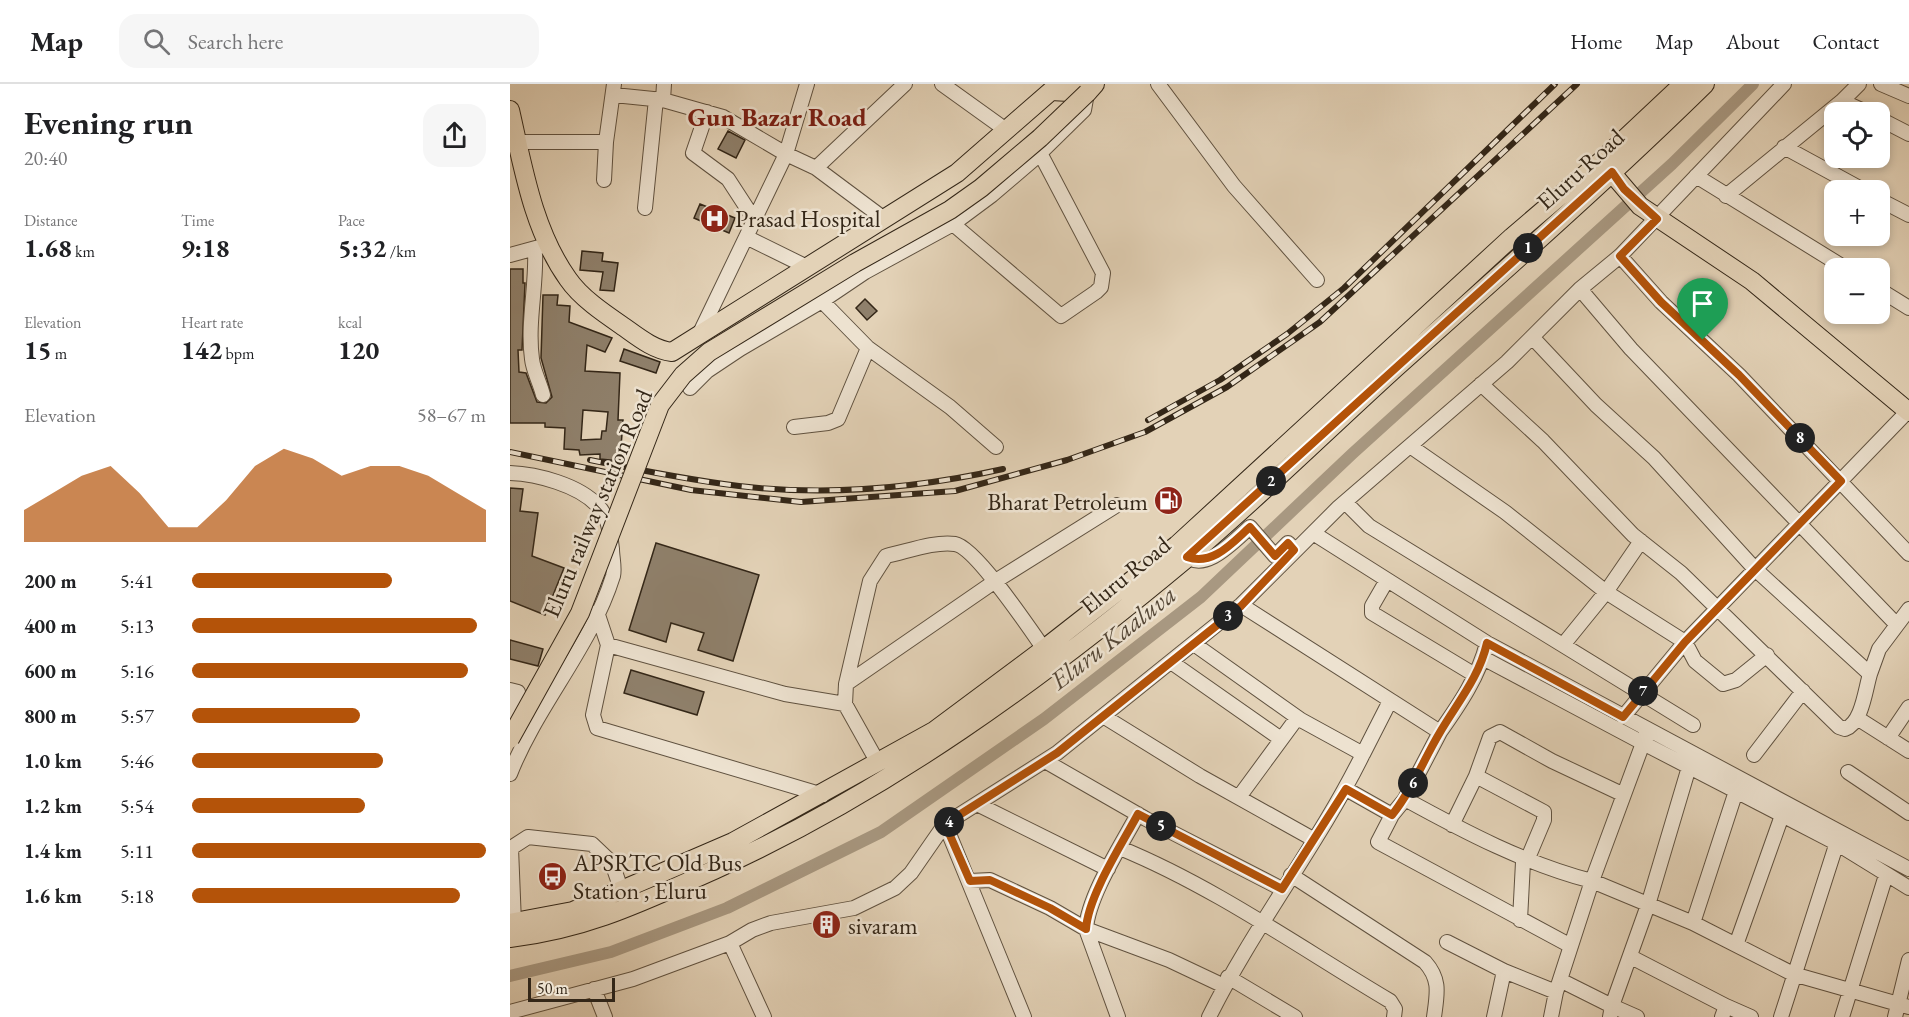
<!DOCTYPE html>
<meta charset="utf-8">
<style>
body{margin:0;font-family:"EB Garamond",serif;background:#f6f6f6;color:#202124;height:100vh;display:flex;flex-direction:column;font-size:22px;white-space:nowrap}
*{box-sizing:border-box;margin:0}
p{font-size:20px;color:#757577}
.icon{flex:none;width:33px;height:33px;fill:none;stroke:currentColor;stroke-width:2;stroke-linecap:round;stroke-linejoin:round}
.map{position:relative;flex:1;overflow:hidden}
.panel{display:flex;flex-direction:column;background:#fff;width:510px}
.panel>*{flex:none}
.tools{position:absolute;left:1314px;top:18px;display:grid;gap:12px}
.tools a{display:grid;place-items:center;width:66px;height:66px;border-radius:12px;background:#fff;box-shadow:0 3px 9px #0003;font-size:30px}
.scale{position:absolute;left:18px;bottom:15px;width:87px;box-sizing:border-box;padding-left:6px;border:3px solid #342718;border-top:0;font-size:16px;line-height:21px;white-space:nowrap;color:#342718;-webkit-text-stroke:4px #ede2d0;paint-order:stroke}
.pin{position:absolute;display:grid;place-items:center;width:51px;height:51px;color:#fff;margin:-62px -26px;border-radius:50% 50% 50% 0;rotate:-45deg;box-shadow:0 0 6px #0007}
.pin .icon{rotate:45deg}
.km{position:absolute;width:30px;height:30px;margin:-15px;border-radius:50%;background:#222;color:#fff;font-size:16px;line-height:30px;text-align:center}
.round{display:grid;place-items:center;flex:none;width:63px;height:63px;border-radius:18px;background:#f6f6f6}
.summary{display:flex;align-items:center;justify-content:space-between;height:102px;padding:0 24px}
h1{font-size:33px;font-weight:700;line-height:45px}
.metrics{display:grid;grid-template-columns:repeat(3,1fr);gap:9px;height:102px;padding:6px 24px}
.metrics div{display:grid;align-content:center}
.metrics b{font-size:26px;font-weight:700}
.metrics small{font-size:16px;font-weight:400}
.metrics p{font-size:16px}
.chart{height:168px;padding:12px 24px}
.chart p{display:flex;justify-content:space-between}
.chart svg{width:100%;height:108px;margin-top:6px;fill:#b45309;opacity:.7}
ul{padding:0 24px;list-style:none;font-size:20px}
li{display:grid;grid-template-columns:96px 72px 1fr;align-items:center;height:45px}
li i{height:15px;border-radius:8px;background:#b45309}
header{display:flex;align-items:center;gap:36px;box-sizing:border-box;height:84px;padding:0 30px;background:#fff;border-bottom:2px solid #e0e0e0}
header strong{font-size:28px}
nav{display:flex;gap:33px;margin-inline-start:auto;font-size:21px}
.search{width:420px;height:54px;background:#f6f6f6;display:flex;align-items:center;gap:15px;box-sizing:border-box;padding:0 21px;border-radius:18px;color:#757577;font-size:22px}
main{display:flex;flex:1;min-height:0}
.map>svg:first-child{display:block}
</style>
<header>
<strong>Map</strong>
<div class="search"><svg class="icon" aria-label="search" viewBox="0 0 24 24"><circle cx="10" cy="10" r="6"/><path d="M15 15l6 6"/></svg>Search here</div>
<nav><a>Home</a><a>Map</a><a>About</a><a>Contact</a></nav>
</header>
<main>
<section class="panel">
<div class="summary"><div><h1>Evening run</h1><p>20:40</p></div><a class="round"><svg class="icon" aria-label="share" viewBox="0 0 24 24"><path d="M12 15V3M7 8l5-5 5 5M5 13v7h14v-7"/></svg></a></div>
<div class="metrics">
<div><p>Distance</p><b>1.68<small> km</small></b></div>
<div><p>Time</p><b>9:18</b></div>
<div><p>Pace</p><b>5:32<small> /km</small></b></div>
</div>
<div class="metrics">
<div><p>Elevation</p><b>15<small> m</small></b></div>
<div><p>Heart rate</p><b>142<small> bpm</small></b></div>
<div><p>kcal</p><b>120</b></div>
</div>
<div class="chart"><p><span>Elevation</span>58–67 m</p>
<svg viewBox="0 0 160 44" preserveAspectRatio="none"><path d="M0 44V31L10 24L20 17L30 13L40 24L50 38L60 38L70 27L80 13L90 6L100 10L110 17L120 13L130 13L140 17L150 24L160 31V44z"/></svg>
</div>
<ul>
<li><b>200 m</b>5:41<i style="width:68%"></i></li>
<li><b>400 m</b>5:13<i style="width:97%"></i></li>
<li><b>600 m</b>5:16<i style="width:94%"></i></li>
<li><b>800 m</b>5:57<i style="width:57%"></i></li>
<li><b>1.0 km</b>5:46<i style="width:65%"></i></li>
<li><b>1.2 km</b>5:54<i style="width:59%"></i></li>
<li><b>1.4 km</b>5:11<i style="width:100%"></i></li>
<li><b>1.6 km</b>5:18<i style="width:91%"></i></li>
</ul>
</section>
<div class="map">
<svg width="1399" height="933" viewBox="0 0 1399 933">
<rect width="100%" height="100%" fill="#e3d2b7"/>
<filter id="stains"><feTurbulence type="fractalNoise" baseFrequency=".00333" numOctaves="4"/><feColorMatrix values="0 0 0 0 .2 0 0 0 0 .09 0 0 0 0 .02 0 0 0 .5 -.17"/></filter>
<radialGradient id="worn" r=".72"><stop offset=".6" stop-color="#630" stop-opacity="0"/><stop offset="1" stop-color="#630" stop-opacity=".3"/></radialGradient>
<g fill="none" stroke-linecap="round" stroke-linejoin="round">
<path stroke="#a89881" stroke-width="12" d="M 0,892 L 101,868 L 217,824 L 371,748 L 534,635 L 691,513 L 842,370 L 1162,80 L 1243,0"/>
</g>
<path fill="#8f806b" stroke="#342718" stroke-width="1.5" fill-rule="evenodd" d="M 218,47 L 235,56 L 226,74 L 208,65 Z
M 190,120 L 225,134 L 219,149 L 184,134 Z
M 72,167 L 93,169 L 92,177 L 108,179 L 104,207 L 90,206 L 93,188 L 70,186 Z
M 0,185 L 13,185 L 13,199 L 15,199 L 12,266 L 8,266 L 9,288 L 16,289 L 27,318 L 36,319 L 42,313 L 31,274 L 33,211 L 48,211 L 47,221 L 60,222 L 59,238 L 102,254 L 95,268 L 77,261 L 75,287 L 110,289 L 108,336 L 113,336 L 110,377 L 90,375 L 90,370 L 70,371 L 69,366 L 54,365 L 55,344 L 35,343 L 35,339 L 0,339 ZM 73,326 L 98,328 L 96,347 L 92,347 L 91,355 L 71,356 Z
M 355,215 L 367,227 L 357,236 L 346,224 Z
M 114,265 L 150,278 L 146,289 L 110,277 Z
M 0,404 L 13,405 L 10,427 L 28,429 L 22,472 L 54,484 L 35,531 L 0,517 Z
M 146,459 L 249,491 L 223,577 L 188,566 L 194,549 L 161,539 L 156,558 L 119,546 Z
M 0,556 L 33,565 L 28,582 L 0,575 Z
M 121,586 L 194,608 L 187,631 L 114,609 Z
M 325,837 L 325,846 L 309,847 L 309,840 Z"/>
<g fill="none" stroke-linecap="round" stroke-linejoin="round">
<defs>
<path id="minor" d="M 154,0 L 153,16 L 213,33 L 276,70 L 188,253
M 297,0 L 276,70 L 306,84 L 373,134
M 432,0 L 496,46
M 648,0 L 724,102 L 807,196
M 1371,0 L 1399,12
M 104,11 L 153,16
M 1332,17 L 1356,28
M 197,28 L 183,69 L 218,95 L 244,135
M 1370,35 L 1399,50
M 7,58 L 96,58 L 104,0
M 1274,63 L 1353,106
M 306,84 L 395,0
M 1186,92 L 1335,184
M 94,96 L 96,58
M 1216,112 L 1332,17 L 1349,0
M 1370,116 L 1399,131
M 135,124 L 146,15
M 443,140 L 551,232 L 586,208 L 591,203 L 593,189 L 530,69
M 236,153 L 297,183
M 25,165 C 27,201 17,238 22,275 C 23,286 30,299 33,311
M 0,171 L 33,162
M 1110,172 L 1151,218 L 1229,291 L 1399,470
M 1070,205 L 1121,265 L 1387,541 L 1399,525
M 1370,206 L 1399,224
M 1023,254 L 1086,321 L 1144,374 L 1244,484 L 1360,590 L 1369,565 L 1387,541
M 358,264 L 440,323 L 486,363
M 971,300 L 1033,357 L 1123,451 L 1171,489 L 1329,643 L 1335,645 C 1352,639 1355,607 1360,590
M 180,304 L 197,287 L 230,265 L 312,217 L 355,188 L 443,140 L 482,111 L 523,76 L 574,26 L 577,9
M 284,343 L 318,339 L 328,335 L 358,264 L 312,217
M 900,362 L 995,428 L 1096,508 L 1131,457
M 0,389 C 27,390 69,401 88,422 C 99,433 100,450 102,465 C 102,473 105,484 103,492 C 81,563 27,621 0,690
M 835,418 L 859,442 L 1183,641
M 803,449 L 977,559 L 1399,785
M 674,469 C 693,492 725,456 740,443 L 765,472 L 778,459 L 781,462
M 877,496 L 862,522 L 862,529 L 965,591
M 731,521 L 930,648 C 949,621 969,592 977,559
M 87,528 L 98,561 L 83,631 L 87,644 L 313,711
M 684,560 L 791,636 L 853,670 C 808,761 744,842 699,933
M 98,561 L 275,610 L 335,620
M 1053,561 L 1096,508 L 1175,558 L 1185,577 L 1213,600 L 1226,596 L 1257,571
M 973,574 L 1133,659 L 1135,652
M 661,578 L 771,655
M 336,600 L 360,497 L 376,472 C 396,468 424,457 445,460 C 465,463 520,545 534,565
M 0,606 L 8,608 L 0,629
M 593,632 L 690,692 L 803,755
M 1113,633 L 1175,558 L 1399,326
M 1347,634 L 1399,667
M 1378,654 L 1399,623
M 853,670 L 880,617
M 1244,671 L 1293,607
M 535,677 L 636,735 L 772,805
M 368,679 L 335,620 L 336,600 L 484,498 L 607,421
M 1338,688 L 1399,729
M 966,692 L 1034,728 L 1034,736 L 1018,774 L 1013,778 L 1010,836
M 836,705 L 882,731 L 895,715 C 955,748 1016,780 1082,797 L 1133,659 L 1326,759 L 1399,804
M 729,713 L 787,634
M 895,715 L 930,648
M 467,720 L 598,785
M 628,730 C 612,760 578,812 576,845 L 659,876 L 714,902
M 882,731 L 868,758 L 1061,862
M 435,740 L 514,933
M 942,741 L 966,692 L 980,653 L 990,648 L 1042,677 L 1112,710
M 610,764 C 705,803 792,865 880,917 L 885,925 L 884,933
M 781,791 L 915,878 C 931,896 927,910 924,933
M 460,797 L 480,796 L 540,824 L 576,845 L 608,933
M 4,839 L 1,764 L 18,753 L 82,760 L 102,779 L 111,805
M 1183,839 L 1228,701
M 937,858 L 994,887
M 220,859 L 254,933
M 1226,861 L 1275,723
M 1121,873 L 1216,922
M 718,893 L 785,933
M 1050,896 L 1102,922 L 1138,821 L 1179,683
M 84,905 L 95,933
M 0,928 L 123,895 L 220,859 L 242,846 L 261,839 L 344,824 L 385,804 L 401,789 L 435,740 L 547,669 L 731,521 L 829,423 L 997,278 L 1070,205 L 1110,172 L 1274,0
M 984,933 L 994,887 L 1046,908
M 1041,933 L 1046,908 L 1082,797 L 1183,839 L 1283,890 L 1399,923
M 1100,933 L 1102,922 L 1127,933
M 1212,933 L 1216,922 L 1241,933
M 1271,933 L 1329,752
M 1332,933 L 1376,791
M 1385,933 L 1399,876"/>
<path id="major" d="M 0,26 C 13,83 23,146 58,195 C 71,214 95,230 114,243 C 128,253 144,266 162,268 L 447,89 L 541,7 L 577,9 L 585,0
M 1095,81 L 1130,122 L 1242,197 L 1399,328
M 0,839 L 63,827 L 223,758 L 424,647 L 534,565 L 667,461 L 1002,153 L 1091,77 L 1173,0
M 0,854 C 78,845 134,817 204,786 C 377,708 532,595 677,474 C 747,415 813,350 881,288 C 987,193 1094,99 1195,0"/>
</defs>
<use href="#minor" stroke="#605240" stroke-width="16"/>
<use href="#major" stroke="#342718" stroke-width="20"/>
<use href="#minor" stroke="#ede2d0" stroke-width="14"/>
<use href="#major" stroke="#e3d2b7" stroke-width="18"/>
<defs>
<path id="rail" d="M 638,336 L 710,296 L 777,250 L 834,204 L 1045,0
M 0,368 L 181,406 L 291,418 L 445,407 L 557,376 L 635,348 L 717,303 L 810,238 L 1067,0
M 80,376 C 129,386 180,396 229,402 C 316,412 408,404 493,385"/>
</defs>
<use href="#rail" stroke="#342718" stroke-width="6"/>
<use href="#rail" stroke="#ede2d0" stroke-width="4" stroke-dasharray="11" stroke-linecap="butt"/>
<defs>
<path id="major-bridge" d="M 0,655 L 70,529 L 150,321 L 173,291 L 199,268 L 345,179 L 440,126 L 471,104 L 530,54 L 577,9"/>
</defs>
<use href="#major-bridge" stroke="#342718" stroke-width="20" stroke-linecap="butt"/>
<use href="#major-bridge" stroke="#e3d2b7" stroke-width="18"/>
</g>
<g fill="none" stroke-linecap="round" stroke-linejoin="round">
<defs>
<path id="route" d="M 1102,88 L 1114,105 L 1147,135 L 1110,172 L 1151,218 L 1229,291 L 1331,397 L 1175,558 L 1113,633 L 977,559 C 969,594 947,619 929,650 C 913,677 902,706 882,731 L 836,705 L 772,805 L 628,730 C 612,760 578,812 576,845 L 540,824 L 480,796 L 460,797 L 435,740 L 547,669 L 731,522 L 784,466 L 778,459 L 765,472 L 740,443 C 722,459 703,482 677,473 Z"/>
</defs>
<use href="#route" stroke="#fff" stroke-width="12"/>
<use href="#route" stroke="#b45309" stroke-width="8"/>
</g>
<defs>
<symbol id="hospital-disc" viewBox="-11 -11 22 22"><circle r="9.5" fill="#8f2418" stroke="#ede2d0"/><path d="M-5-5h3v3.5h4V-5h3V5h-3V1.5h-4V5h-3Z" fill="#fff"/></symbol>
<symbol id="fuel-disc" viewBox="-11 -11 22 22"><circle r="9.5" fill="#8f2418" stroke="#ede2d0"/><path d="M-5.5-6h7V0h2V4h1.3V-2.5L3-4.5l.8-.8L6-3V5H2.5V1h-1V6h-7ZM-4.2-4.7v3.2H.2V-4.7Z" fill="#fff"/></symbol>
<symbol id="bus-disc" viewBox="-11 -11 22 22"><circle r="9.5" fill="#8f2418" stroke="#ede2d0"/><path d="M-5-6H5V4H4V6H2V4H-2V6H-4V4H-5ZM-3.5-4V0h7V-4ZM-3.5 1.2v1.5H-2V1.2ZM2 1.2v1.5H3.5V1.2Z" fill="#fff"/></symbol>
<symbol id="building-disc" viewBox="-11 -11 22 22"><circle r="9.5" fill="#8f2418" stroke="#ede2d0"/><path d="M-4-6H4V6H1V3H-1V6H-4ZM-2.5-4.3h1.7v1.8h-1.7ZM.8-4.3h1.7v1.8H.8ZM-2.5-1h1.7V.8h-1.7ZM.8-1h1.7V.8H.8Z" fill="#fff"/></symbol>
</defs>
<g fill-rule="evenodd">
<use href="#hospital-disc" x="188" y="118" width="33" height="33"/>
<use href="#fuel-disc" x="642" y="400" width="33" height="33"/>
<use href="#bus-disc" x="26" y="776" width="33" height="33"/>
<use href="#building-disc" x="300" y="824" width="33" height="33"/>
</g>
<g text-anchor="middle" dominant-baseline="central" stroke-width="5" stroke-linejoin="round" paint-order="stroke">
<g font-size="24" fill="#342718" stroke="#ede2d0">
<text transform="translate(1070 85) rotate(-42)">Eluru Road</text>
<text transform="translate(87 419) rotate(-67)">Eluru railway station Road</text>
<text transform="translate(615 491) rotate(-39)">Eluru Road</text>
</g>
<g font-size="24" fill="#342718" stroke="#ede2d0" text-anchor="start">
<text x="225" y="134">Prasad Hospital</text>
<text x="638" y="417" text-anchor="end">Bharat Petroleum</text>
<text x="63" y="778">APSRTC Old Bus<tspan x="63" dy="28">Station , Eluru</tspan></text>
<text x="338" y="841">sivaram</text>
</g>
<g font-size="26" font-weight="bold" fill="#7a1f14" stroke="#ede2d0">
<text x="267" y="33">Gun Bazar Road</text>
</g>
<g font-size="26" font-style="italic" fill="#574938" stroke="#ede2d0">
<text transform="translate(603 553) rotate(-38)">Eluru Kaaluva</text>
</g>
</g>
<rect width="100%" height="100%" filter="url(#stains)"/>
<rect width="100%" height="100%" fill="url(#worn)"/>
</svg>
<div class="tools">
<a><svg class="icon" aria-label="locate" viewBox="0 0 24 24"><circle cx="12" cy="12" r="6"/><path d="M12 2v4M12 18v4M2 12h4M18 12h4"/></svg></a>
<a>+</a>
<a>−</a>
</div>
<div class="scale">50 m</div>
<div class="pin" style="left:1193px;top:256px;background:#1e9e55"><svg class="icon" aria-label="arrive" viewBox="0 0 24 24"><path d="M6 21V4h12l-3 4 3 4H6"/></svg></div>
<b class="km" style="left:1018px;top:164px">1</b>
<b class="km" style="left:761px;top:397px">2</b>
<b class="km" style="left:718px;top:532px">3</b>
<b class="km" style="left:439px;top:738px">4</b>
<b class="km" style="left:651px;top:742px">5</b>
<b class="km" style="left:903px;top:699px">6</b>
<b class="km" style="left:1133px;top:607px">7</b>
<b class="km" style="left:1290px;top:354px">8</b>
</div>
</main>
